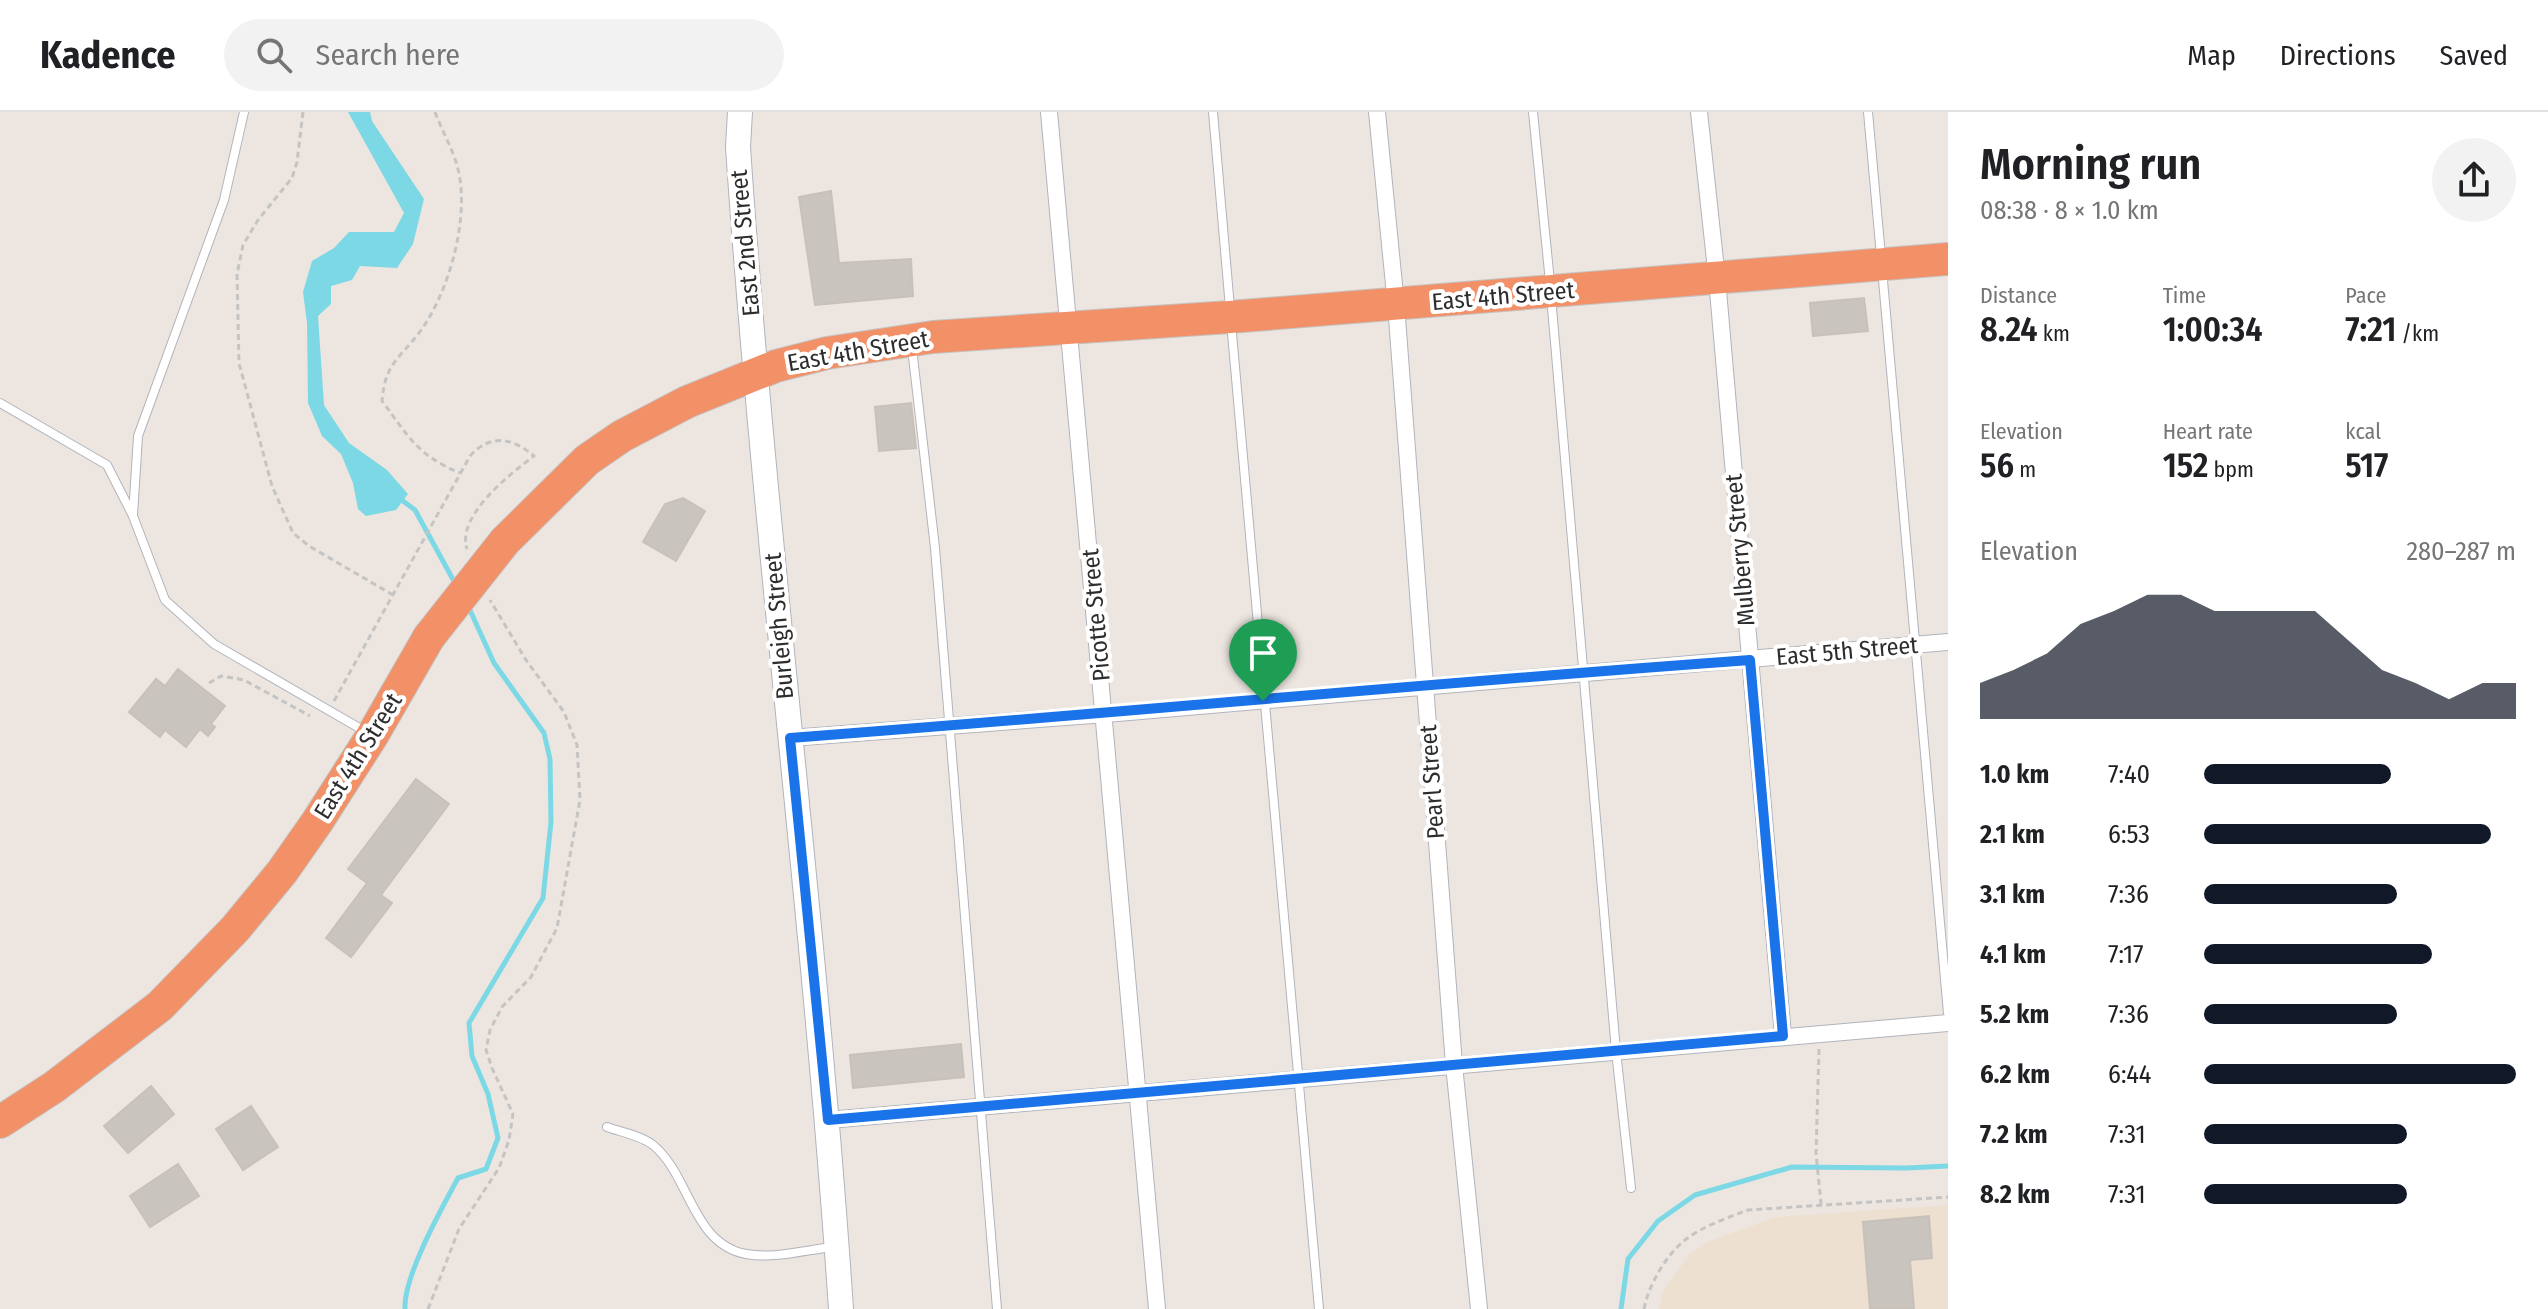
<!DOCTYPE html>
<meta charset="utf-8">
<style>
body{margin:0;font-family:"Fira Sans Condensed",sans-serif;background:#f2f2f2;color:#202124;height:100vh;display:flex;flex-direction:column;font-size:30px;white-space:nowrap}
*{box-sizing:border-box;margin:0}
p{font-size:26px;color:#757577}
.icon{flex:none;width:44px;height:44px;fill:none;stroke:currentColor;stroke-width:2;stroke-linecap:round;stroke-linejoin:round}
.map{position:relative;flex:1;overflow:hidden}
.panel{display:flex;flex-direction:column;background:#fff;width:600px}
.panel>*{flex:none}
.pin{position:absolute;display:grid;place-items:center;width:68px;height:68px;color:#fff;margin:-82px -34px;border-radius:50% 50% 50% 0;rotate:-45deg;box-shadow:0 0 8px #0007}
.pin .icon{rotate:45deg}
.round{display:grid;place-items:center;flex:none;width:84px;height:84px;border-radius:42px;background:#f2f2f2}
.overview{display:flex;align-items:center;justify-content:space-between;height:136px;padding:0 32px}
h1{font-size:44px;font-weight:600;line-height:60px}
.metrics{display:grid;grid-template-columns:repeat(3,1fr);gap:12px;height:136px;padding:8px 32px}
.metrics div{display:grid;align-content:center}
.metrics b{font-size:34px;font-weight:600}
.metrics small{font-size:22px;font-weight:400}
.metrics p{font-size:22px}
.chart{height:224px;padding:16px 32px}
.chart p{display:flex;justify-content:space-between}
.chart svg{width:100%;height:144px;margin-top:8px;fill:#111827;opacity:.7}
ul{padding:0 32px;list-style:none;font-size:26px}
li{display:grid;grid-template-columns:128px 96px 1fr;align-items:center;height:60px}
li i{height:20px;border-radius:10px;background:#111827}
header{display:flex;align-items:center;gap:48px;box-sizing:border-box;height:112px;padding:0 40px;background:#fff;border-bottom:2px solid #e0e0e0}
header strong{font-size:38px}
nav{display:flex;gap:44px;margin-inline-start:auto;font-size:28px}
.search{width:560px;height:72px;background:#f2f2f2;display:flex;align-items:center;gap:20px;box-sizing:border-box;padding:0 28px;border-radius:44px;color:#757577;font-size:30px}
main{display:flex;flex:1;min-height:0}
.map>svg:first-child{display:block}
</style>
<header>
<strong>Kadence</strong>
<div class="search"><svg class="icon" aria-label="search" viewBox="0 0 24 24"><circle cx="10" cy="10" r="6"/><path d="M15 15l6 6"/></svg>Search here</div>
<nav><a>Map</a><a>Directions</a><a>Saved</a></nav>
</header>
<main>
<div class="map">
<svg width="1948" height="1197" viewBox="0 0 1948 1197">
<rect width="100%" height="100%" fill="#ede6e0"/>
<path fill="#ede0d1" d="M 1948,1093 L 1948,1197 L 1659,1197 L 1663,1179 L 1689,1143 L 1705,1131 L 1776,1105 Z"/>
<path fill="#7dd8e6" d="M 348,0 L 370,0 L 372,9 L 424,87 L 413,132 L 397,156 L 360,154 L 352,168 L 331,174 L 331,192 L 318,204 L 324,293 L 349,331 L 387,358 L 408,382 L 396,398 L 366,404 L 358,397 L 353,371 L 341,342 L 322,324 L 308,291 L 307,211 L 303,180 L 312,149 L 334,136 L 349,120 L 394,120 L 404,101 Z"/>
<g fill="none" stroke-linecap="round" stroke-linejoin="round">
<path stroke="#7dd8e6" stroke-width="5" d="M 403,389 L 415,398 L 456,473
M 405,1197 C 403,1165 442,1096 458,1066 L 486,1057 L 498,1026 L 488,982 L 472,944 L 469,911 L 543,786 L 551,710 L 550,647 L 544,621 L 494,551 L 469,496
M 1621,1197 L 1628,1147 L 1658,1109 L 1695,1083 L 1792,1055 L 1906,1056 L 1948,1054"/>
</g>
<path fill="#c9c4be" stroke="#c8c1ba" stroke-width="2" d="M 831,79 L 839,151 L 911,147 L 913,184 L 815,193 L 799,85 Z
M 1864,186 L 1868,219 L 1813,224 L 1810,191 Z
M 911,291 L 916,336 L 879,339 L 875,295 Z
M 683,386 L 705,399 L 676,449 L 643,430 L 665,392 Z
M 178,557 L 225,594 L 211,612 L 215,615 L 208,624 L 200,617 L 186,635 L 165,618 L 160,625 L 129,600 L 156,567 L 165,574 Z
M 416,667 L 449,692 L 381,783 L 392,791 L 351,845 L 326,826 L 367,771 L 348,757 Z
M 961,932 L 964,965 L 853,976 L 850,943 Z
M 151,974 L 174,1002 L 128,1041 L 104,1014 Z
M 251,994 L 278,1035 L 243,1058 L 216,1017 Z
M 178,1052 L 199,1084 L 150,1115 L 130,1084 Z
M 1929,1104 L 1932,1146 L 1910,1148 L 1914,1197 L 1870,1197 L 1863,1110 Z"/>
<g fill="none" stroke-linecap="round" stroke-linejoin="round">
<defs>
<path id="lane" d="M 1213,0 L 1230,196
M 1533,0 L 1550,170
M 1868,0 L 1881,144
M 1882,157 L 1948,901
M 1551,184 L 1616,939 L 1631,1076
M 1231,210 L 1319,1197
M 912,236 L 935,436 L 997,1197
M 0,291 L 107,353 L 133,404 L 165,488 L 214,532 L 368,621
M 133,403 L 138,324 L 224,88 L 244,0
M 607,1015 C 621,1020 642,1024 653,1033 C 690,1063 692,1132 746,1142 C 774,1147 806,1138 832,1135"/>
<path id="street" d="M 1049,0 L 1157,1197
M 1377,0 L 1396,193 L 1454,953 L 1479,1197
M 1699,0 L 1717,167 L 1783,924
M 790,626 L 1106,602 L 1948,530
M 828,1008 L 1948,911"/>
<path id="secondary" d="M 740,0 L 738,35 C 764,423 815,809 841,1197"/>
<path id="highway" d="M 505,429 L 587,348 L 622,324 L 687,290 L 776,254 L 827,241 L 933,225 L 1230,205 L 1948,147
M 0,1010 L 54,975 L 160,894 L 235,817 L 282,760 L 317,710 L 372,624 L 429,525"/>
</defs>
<use href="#lane" stroke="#b1b4bc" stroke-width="10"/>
<use href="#street" stroke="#b1b4bc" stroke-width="18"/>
<use href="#secondary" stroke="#b1b4bc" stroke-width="26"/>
<use href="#highway" stroke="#c4c4c4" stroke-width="34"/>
<path stroke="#c4c4c4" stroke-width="3" stroke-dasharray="6 4" stroke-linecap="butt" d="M 303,0 L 297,50 L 292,66 L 258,108 L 243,133 L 237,162 L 239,251 L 272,374 L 293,421 L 309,434 L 393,483
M 435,0 C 442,19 453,37 458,57 C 470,106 449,181 419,221 C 398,248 385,252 382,289 C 409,325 417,343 460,361
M 209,571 L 221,564 L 244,568 L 310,604
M 334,589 L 470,344 C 491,321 513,326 534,344 C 510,362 456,404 467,437
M 1819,937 L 1816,1041 L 1821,1092
M 428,1197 L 459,1117 L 499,1056 L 509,1028 L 513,1002 L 492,956 L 486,938 L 490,918 L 502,895 L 531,865 L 557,816 L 580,688 L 577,633 L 564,600 L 526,548 L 490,488
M 1644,1197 C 1648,1174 1666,1143 1685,1128 C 1703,1114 1727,1106 1748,1098 L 1948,1085"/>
<use href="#lane" stroke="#fff" stroke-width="8"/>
<use href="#street" stroke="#fff" stroke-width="16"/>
<use href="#secondary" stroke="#fff" stroke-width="24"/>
<use href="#highway" stroke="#f29067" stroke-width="32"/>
<defs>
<path id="highway-bridge" d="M 429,525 L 505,429"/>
</defs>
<use href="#highway-bridge" stroke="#c4c4c4" stroke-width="34" stroke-linecap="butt"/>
<use href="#highway-bridge" stroke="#f29067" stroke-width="32"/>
</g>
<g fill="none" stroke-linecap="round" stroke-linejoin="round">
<defs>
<path id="route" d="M 1750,548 L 1783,924 L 828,1008 L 790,626 C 1110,602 1429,571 1750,548 Z"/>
</defs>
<use href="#route" stroke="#fff" stroke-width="16"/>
<use href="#route" stroke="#1a73e8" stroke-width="10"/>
</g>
<g text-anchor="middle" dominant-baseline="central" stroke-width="8" stroke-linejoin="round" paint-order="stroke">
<g font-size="24" fill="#2d2d2d" stroke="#fff">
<text transform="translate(745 131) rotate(-95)">East 2nd Street</text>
<text transform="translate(1503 184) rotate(-5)">East 4th Street</text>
<text transform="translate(858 239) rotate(-10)">East 4th Street</text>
<text transform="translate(1740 438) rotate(-95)">Mulberry Street</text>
<text transform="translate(1096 503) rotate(-95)">Picotte Street</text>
<text transform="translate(779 514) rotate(-95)">Burleigh Street</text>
<text transform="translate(1847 539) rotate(-5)">East 5th Street</text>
<text transform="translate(358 644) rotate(-58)">East 4th Street</text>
<text transform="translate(1432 670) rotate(-94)">Pearl Street</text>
</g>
</g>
</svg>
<div class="pin" style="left:1263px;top:589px;background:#1e9e55"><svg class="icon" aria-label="arrive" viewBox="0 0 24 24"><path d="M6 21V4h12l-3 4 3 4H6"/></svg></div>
</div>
<section class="panel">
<div class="overview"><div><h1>Morning run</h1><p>08:38 · 8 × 1.0 km</p></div><a class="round"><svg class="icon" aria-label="share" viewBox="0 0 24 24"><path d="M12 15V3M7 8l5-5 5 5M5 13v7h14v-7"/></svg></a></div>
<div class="metrics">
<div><p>Distance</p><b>8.24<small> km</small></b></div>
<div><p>Time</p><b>1:00:34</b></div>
<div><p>Pace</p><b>7:21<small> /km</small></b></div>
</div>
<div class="metrics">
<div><p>Elevation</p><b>56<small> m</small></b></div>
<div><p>Heart rate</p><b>152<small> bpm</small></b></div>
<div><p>kcal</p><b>517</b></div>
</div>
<div class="chart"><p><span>Elevation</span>280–287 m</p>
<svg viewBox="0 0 160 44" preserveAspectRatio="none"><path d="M0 44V33L10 29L20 24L30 15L40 11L50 6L60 6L70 11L80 11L90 11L100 11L110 20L120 29L130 33L140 38L150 33L160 33V44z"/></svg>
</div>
<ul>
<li><b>1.0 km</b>7:40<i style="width:60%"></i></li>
<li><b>2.1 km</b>6:53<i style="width:92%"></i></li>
<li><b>3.1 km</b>7:36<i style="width:62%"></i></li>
<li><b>4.1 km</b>7:17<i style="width:73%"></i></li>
<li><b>5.2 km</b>7:36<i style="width:62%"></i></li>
<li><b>6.2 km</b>6:44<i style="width:100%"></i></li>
<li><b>7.2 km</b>7:31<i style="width:65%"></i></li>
<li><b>8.2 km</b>7:31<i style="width:65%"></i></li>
</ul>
</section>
</main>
